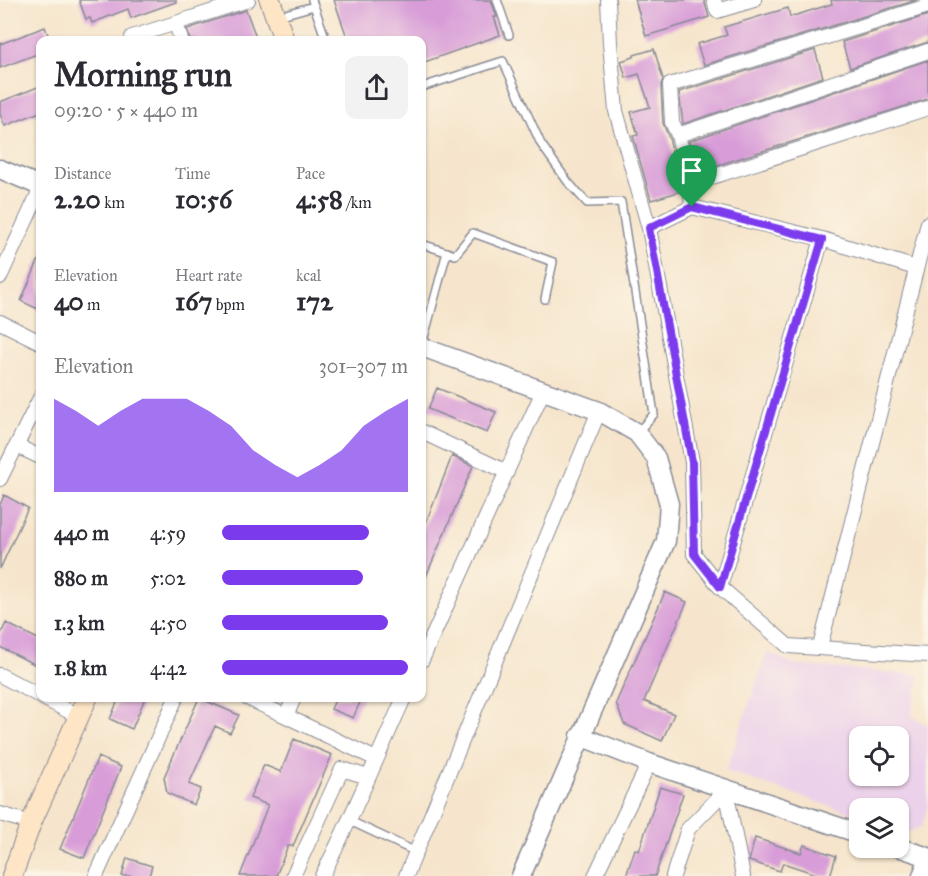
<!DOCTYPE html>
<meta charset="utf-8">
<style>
body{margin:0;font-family:"IM FELL Great Primer",serif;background:#f2f2f3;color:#2b2b33;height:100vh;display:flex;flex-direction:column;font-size:22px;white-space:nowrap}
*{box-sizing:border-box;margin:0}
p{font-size:20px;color:#7c7c81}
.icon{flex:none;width:33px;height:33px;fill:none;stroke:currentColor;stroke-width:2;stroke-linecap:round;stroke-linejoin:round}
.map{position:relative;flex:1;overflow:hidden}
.drawer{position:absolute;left:36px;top:36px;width:390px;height:666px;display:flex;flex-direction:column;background:#fff;border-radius:12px;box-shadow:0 2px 4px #0004}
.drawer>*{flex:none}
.tools{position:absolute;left:849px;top:726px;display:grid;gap:12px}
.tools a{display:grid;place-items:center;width:60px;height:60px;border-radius:12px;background:#fff;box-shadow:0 2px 4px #0004;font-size:30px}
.pin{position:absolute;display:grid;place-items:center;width:51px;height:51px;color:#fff;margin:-62px -26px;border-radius:50% 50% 50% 0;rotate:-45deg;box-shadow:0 0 6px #0007}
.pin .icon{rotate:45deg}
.round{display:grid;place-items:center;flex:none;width:63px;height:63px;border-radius:12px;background:#f2f2f3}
.head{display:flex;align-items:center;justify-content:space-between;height:102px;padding:0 18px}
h1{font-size:33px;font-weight:700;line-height:45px}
.stats{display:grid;grid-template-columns:repeat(3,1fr);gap:9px;height:102px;padding:6px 18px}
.stats div{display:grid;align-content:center}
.stats b{font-size:26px;font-weight:700}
.stats small{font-size:16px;font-weight:400}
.stats p{font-size:16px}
.chart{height:168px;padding:12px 18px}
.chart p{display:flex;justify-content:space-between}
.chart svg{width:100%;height:108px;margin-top:6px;fill:#7c3aed;opacity:.7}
ul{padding:0 18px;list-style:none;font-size:20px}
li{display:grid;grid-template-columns:96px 72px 1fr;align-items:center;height:45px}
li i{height:15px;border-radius:8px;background:#7c3aed}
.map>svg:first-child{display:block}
</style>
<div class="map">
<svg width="928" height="876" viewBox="0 0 928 876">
<rect width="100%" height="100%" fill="#fcf5e5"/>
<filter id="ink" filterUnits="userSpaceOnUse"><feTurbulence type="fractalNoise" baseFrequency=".0167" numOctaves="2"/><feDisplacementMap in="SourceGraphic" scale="12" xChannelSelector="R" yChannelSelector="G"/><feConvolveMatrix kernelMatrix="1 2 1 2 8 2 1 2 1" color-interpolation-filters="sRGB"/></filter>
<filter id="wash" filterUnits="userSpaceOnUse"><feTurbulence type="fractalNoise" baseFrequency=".008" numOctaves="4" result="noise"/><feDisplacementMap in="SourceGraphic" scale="24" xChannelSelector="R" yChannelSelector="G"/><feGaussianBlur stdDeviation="1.35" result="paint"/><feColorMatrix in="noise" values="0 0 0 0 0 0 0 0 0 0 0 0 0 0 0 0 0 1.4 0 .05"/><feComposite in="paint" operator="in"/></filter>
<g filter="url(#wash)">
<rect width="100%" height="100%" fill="#f6e5cc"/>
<path fill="#ecd1ea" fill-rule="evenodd" d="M 767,652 L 795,665 L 920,675 L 911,716 L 928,725 L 928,806 L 922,826 L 909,832 L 899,829 L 898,808 L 860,808 L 859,816 L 726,771 ZM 860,736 L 898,736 L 898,776 L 860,776 Z"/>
<g id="blocks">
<path fill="#d89dd8" d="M 79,0 L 176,0 L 176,2 L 131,18 L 128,9 L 92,23 L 90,18 L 86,19 Z
M 334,0 L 491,0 L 497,17 L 494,17 L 500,35 L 422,63 L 422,40 L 348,40 Z
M 635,0 L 704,0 L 709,17 L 646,36 Z
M 831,0 L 917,0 L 704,65 L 697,44 L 727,35 L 724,27 L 788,8 L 790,17 L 832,4 Z
M 246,10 L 257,40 L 190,40 L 187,29 Z
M 928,15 L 928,42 L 850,68 L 842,42 Z
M 45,27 L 50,40 L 40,40 L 40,53 L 0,68 L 0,44 Z
M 654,49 L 663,79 L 661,85 L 663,123 L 669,138 L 682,191 L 651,200 L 633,136 L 638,135 L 631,112 L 650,107 L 639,74 L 626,78 L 621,61 L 634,57 L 634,55 Z
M 815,50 L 823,77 L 683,124 L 679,92 Z
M 928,60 L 928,99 L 696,172 L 689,141 Z
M 40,86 L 40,112 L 5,126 L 0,114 L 0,102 Z
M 40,257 L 40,310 L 21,301 Z
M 437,388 L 496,412 L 487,433 L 428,409 Z
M 452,456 L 473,466 L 422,586 L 422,533 Z
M 4,495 L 28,508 L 0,569 L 0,505 Z
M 665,592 L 687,602 L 644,701 L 674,714 L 662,741 L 624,724 L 616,703 Z
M 6,623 L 40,640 L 40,667 L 0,647 L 0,636 Z
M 119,698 L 145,698 L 132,729 L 110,719 Z
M 199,698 L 239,715 L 230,733 L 215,726 L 189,784 L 201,789 L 194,805 L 167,793 L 164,777 Z
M 336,698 L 362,698 L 353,718 L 331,709 Z
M 294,739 L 332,755 L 293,846 L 288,846 L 276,876 L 240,876 L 268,805 L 250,798 L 264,765 L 281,772 Z
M 98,757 L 121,767 L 84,858 L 60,849 Z
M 660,787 L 683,794 L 655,876 L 626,876 L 635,849 L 639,851 Z
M 755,838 L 801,853 L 804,845 L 836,856 L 830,876 L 822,876 L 783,863 L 780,871 L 749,861 Z
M 127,858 L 152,866 L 149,876 L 122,876 Z"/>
</g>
</g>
<g filter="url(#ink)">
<use href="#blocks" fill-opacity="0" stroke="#888a95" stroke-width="1.5"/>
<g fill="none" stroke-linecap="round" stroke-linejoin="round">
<defs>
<path id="service" d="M 312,0 L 326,40
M 497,0 L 509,35
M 278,16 L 314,6
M 422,87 L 503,61 L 541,144 L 568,182 L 587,203 L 621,202 L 654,414 L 637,433
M 422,244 L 455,255 L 473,233 L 553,262 L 545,299
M 422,345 L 447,252
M 350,821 L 416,852"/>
<path id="minor" d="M 608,0 L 610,43 L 616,111 L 649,228 L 692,462 L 694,554 L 720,587 L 788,646 L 928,655
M 714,0 L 717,11 L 754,0
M 176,23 L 181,40
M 133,40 L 132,37 L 248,0
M 678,135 L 928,51
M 690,184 L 678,135 L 672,122 L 670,85 L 928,6
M 692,207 L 822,239 L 916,268
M 649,228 L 692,207 L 690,184 L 928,108
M 0,277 L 40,190
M 0,322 L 40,342
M 422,432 L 507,472
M 17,446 L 40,457
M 0,479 L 40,398
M 720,587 L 822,239
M 820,647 L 928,223
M 422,660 L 543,391
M 0,675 L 40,696
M 43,698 L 78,716
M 247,698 L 286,716 L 294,698
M 286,716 L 376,759
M 726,790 L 743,876
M 0,814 L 31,823
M 96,876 L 176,698
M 293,876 L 342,769 L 368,777
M 322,876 C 352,818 377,757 404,698
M 406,876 L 599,411
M 595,876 L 649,763
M 673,876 L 688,829 L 726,790"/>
<path id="tertiary" d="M 0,169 L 40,186
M 422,347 L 599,411 L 637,433 L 656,458 L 669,504 L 666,541 L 521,876
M 580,736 L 649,763 L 860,834
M 898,847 L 928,857
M 922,876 L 928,860"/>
<path id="secondary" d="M 270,0 L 284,40
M 12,876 L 31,823 L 87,698"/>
</defs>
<use href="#service" stroke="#888a95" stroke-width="10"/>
<use href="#minor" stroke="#888a95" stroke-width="16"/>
<use href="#tertiary" stroke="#888a95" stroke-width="21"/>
<use href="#secondary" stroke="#888a95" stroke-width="22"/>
<use href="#service" stroke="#fff" stroke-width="7"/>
<use href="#minor" stroke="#fff" stroke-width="14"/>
<use href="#tertiary" stroke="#fff" stroke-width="18"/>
<use href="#secondary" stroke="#fee5c5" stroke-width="20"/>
</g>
</g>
<g fill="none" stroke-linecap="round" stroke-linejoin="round" filter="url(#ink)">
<defs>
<path id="route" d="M 692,207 L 822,240 L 720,587 L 694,554 L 692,462 L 649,228 Z"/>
</defs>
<use href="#route" stroke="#fff" stroke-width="12"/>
<use href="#route" stroke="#7c3aed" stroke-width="8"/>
</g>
</svg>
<div class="tools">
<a><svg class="icon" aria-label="locate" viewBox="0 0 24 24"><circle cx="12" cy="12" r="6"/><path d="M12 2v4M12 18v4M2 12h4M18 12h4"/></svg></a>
<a><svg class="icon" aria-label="layers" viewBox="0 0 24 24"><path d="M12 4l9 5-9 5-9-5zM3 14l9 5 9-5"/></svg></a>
</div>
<div class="pin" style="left:692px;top:207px;background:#1e9e55"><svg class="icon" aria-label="arrive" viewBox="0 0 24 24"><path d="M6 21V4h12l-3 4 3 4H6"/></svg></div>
<section class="drawer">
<div class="head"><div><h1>Morning run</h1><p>09:20 · 5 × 440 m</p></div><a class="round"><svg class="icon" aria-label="share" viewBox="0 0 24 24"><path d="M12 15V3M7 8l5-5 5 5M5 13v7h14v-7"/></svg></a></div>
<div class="stats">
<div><p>Distance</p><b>2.20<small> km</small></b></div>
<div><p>Time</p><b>10:56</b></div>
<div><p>Pace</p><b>4:58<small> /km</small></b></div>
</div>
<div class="stats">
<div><p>Elevation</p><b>40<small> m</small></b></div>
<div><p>Heart rate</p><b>167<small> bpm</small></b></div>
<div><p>kcal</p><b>172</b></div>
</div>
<div class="chart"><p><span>Elevation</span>301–307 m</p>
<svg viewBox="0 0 160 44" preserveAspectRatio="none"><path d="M0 44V6L10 11L20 17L30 11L40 6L50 6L60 6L70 11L80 17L90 27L100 33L110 38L120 33L130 27L140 17L150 11L160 6V44z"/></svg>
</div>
<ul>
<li><b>440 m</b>4:59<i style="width:79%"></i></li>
<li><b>880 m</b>5:02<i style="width:76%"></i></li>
<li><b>1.3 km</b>4:50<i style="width:89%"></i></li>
<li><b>1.8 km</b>4:42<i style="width:100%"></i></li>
</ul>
</section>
</div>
